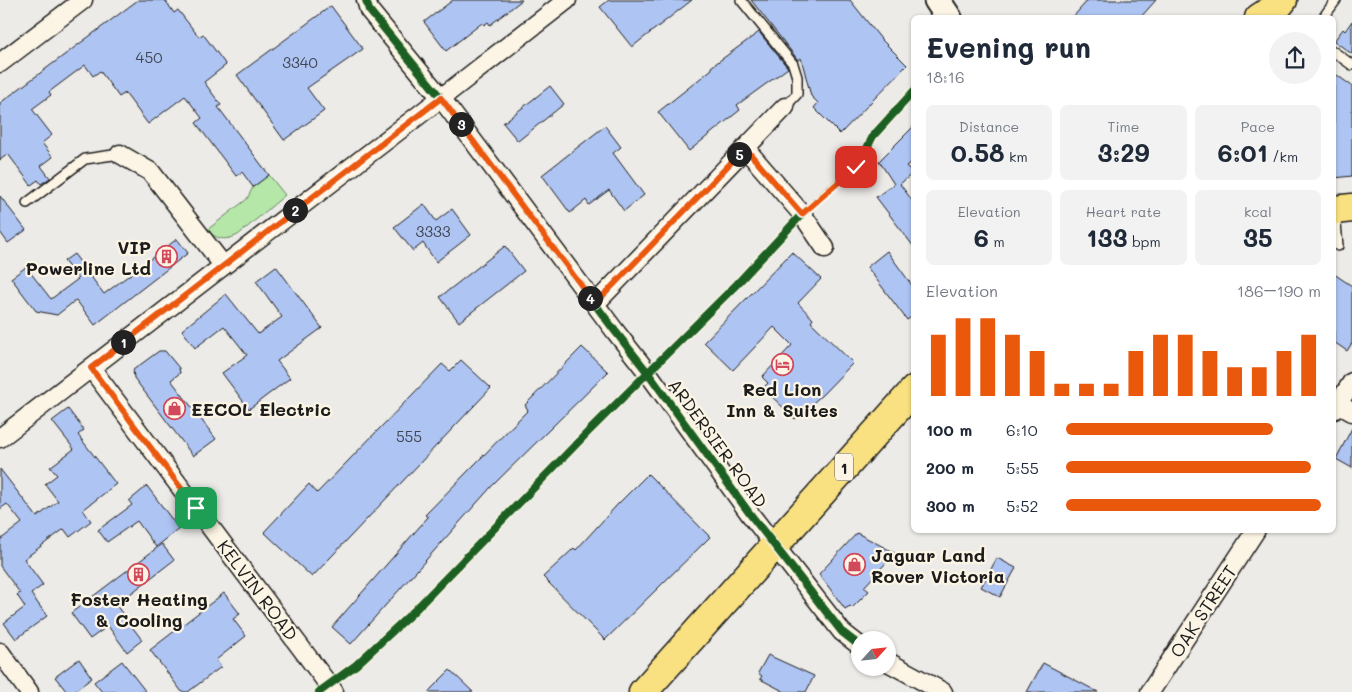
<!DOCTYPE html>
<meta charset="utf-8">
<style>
body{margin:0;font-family:Mali,sans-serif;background:#f2f2f3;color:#1f2937;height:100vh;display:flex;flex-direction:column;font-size:19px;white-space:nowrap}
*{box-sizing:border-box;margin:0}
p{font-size:16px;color:#747a83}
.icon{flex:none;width:28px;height:28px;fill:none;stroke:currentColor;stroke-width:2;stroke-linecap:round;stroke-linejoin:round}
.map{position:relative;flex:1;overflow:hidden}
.details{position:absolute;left:911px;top:15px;width:425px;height:518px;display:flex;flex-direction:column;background:#fff;border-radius:8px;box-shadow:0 1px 4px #0004}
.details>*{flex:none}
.needle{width:32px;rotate:63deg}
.fabs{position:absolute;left:851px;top:631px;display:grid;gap:10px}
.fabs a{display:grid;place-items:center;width:45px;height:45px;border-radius:50%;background:#fff;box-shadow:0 1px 4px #0004;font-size:25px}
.pin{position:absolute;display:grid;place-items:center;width:42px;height:42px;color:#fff;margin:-21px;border-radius:10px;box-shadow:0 2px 8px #0006}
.km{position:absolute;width:25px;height:25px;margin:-12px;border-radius:50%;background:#222;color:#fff;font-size:14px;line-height:25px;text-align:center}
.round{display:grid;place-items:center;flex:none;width:52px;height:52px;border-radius:26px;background:#f2f2f3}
.summary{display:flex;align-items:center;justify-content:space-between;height:85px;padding:0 15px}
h1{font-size:28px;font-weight:700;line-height:38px}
.figures{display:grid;grid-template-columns:repeat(3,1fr);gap:8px;height:85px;padding:5px 15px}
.figures div{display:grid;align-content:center;border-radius:8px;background:#f2f2f3;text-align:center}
.figures b{font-size:25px;font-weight:700}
.figures small{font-size:14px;font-weight:400}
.figures p{font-size:14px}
.chart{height:140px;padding:10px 15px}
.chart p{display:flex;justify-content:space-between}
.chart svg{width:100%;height:90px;margin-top:5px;stroke:#ea580c;stroke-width:6}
ul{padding:0 15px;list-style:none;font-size:16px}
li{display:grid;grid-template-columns:80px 60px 1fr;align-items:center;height:38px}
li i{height:12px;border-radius:6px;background:#ea580c}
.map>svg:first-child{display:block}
</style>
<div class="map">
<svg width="1352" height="692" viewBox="0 0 1352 692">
<rect width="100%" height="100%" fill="#ecebe8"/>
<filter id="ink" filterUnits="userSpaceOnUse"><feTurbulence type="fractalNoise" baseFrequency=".02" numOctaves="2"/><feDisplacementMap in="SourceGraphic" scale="10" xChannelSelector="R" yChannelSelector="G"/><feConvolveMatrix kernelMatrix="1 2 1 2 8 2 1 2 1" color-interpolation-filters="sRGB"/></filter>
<g filter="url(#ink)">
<path fill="#b5e7a8" stroke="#688262" d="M 269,175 L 285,195 L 238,235 C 225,241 217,240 207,230 L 247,199 L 253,187 Z"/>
<path fill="#aec4f3" stroke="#1c1c1c" d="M 138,0 L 165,0 L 174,13 L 178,10 L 199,37 L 203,34 L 226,65 L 204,82 L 221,105 L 218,107 L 269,175 L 253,187 L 242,172 L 236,176 L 196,123 L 202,118 L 185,96 L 148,124 L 125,93 L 119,97 L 100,71 L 93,76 L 85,65 L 49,92 L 51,95 L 32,109 L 52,135 L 42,143 L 53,157 L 41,166 L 50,178 L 41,184 L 38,180 L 31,185 L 8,154 L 0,160 L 0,103 Z
M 453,0 L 522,0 L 490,25 L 488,22 L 484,25 L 482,23 L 446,51 L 424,22 Z
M 609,0 L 692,0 L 632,47 L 600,7 Z
M 751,0 L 850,0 L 881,39 L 907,65 L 840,134 L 814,108 L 818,103 L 811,96 L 801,58 L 798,60 Z
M 1088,0 L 1156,0 L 1140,18 L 1072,18 Z
M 331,6 L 363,49 L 307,88 L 324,111 L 284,140 L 237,75 Z
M 1352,21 L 1352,54 L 1334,41 L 1343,29 L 1345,31 Z
M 759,32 L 788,68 L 737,105 L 740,110 L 689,151 L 658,112 L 712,69 L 711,67 Z
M 1334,73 L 1352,86 L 1352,176 L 1334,178 Z
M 550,86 L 564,104 L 518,141 L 503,123 Z
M 605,126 L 621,147 L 613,153 L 644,195 L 624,211 L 609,190 L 589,205 L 586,200 L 570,213 L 542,175 Z
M 914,126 L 914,160 L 906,166 L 913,173 L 900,184 L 914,203 L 914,247 L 876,197 L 894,184 L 879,161 Z
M 0,196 L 26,230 L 8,243 L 0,232 Z
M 424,204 L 436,221 L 452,209 L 471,235 L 436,262 L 423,243 L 413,251 L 394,227 Z
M 177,239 L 188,253 L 95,325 L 76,300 L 57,315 L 36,311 L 11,278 L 26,267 L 51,299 L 78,279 L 64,261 L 74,254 L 104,294 Z
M 505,246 L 524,271 L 459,322 L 440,297 Z
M 887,251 L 914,288 L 914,315 L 907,320 L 867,267 Z
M 792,252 L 821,279 L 798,303 L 813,319 L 811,322 L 853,363 L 823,394 L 795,419 L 763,388 L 768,383 L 762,377 L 792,345 L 774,327 L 733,370 L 704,342 Z
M 276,266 L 322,328 L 277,361 L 290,378 L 249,409 L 222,373 L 247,355 L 224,326 L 195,348 L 182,330 L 226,294 L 258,334 L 282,317 L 256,281 Z
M 1334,274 L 1352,286 L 1352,343 L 1347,351 L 1334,342 Z
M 582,347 L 608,372 L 492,486 L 351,644 L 332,627 L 428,517 L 425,515 L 528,410 L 525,405 Z
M 159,351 L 165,351 L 179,368 L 180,373 L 171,380 L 216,439 L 193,456 L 134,378 L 133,370 Z
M 461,360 L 491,388 L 312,577 L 264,532 L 309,484 L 317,493 L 442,364 L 450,371 Z
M 68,409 L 84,430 L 78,435 L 116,484 L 83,510 L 91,521 L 70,537 L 64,529 L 24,559 L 43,585 L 31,594 L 47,616 L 16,639 L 4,623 L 25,607 L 17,595 L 20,593 L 0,566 L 0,540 L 22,523 L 7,504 L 0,509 L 0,469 L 37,517 L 58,501 L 45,484 L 57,475 L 50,467 L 74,449 L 52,421 Z
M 1352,428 L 1352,468 L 1336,459 Z
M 648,474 L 710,537 L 605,640 L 543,577 L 574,548 L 576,550 L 617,505 Z
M 147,486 L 179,529 L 156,547 L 137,521 L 107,542 L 98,530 L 132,505 L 129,501 Z
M 857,533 L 895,553 L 864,587 L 869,591 L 852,608 L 850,606 L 845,609 L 819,574 Z
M 162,544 L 174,560 L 116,605 L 142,640 L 127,652 L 108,626 L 90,639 L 71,613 Z
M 997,558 L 1016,568 L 1000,597 L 981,587 Z
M 224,593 L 240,614 L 233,619 L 246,636 L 216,660 L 221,667 L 188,692 L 182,692 L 150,650 Z
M 768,655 L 814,676 L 806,692 L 785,692 L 760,679 L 762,676 L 758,673 Z
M 79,659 L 92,678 L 73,692 L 67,692 L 55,677 Z
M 122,661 L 146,692 L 102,692 L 94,682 Z
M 1043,663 L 1098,692 L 1027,692 Z
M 450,670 L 473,692 L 428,692 Z"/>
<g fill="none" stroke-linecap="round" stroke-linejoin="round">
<defs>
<path id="lane" d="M 741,0 L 793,64 L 797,77 L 797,94 L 785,107
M 1323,18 L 1336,0
M 1334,52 L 1352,65
M 27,203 L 85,159 L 120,154
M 1335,212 L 1338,246"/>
<path id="street" d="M 366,0 L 369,10 L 441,98 L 615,331 L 648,373 L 750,514 L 842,632 L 860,646
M 0,63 L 83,0
M 745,148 L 802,214 L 825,248
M 120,154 L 151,172 L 223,265
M 595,304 L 785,107
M 91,368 L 334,692
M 1338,404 L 1352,412
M 1334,410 L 1352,382
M 0,438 L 441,98 L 567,0
M 0,652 L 29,692
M 888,662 L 943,692
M 1150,692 L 1256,530"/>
<path id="secondary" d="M 937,0 L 949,18"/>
<path id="primary" d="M 1334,210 L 1352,208"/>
<path id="highway" d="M 1259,18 L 1279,5 L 1283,0
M 643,692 L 914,390"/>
</defs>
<use href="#lane" stroke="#1c1c1c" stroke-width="12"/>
<use href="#street" stroke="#1c1c1c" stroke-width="21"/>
<use href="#secondary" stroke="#1c1c1c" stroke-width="29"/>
<use href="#primary" stroke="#1c1c1c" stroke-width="31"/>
<use href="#highway" stroke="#1c1c1c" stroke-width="31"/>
<use href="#lane" stroke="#fcf5e5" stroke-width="9"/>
<use href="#street" stroke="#fcf5e5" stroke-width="18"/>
<use href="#secondary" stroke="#fcf5e5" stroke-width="25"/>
<use href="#primary" stroke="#f9e181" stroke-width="28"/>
<use href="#highway" stroke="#f9e181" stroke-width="28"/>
<defs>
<path id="cycleway" d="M 366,0 L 369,10 L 441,98 L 615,331 L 648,373 L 750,514 L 842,632 L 860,646
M 319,692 L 356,665 L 413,612 L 588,432 L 737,284 L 802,214 L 860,162 L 873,136 L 914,91"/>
</defs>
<use href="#cycleway" stroke="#fcf5e5" stroke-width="11"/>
<use href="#cycleway" stroke="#1b5e20" stroke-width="8"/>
</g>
</g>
<g fill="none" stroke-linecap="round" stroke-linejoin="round" filter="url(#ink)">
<defs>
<path id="route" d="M 196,508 L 91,368 L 441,98 L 595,304 L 745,148 L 802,214 L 856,167"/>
</defs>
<use href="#route" stroke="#fff" stroke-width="10"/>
<use href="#route" stroke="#ea580c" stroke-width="6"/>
</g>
<defs>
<symbol id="building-ring" viewBox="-11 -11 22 22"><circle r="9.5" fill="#fcf5e5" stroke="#d1495b" stroke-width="1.5"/><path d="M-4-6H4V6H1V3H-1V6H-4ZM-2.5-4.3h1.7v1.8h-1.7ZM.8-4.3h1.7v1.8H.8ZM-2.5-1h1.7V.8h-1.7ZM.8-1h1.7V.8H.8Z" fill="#d1495b"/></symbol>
<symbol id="hotel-ring" viewBox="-11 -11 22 22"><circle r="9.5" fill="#fcf5e5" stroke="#d1495b" stroke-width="1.5"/><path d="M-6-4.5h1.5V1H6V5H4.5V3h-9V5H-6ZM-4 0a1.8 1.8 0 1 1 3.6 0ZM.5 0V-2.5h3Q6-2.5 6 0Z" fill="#d1495b"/></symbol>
<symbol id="shop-ring" viewBox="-11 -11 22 22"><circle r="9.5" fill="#fcf5e5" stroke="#d1495b" stroke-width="1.5"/><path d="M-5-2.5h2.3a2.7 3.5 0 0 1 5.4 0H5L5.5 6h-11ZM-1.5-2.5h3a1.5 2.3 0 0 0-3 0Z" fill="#d1495b"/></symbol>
</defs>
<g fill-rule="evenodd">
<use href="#building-ring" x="154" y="244" width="25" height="25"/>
<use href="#hotel-ring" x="770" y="352" width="25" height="25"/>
<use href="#shop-ring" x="162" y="396" width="25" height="25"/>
<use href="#shop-ring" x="842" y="552" width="25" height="25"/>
<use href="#building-ring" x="126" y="562" width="25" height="25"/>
</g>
<g text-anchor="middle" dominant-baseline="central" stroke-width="4.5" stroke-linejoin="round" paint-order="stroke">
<g font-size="15" fill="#404652">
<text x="149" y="57">450</text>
<text x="300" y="62">3340</text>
<text x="433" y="231">3333</text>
<text x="409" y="436">555</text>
</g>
<rect fill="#fcf5e5" stroke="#5f5d58" stroke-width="1" x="835" y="453.5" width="18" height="27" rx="4"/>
<g font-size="16" font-weight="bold" fill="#1c1c1c">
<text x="844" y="467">1</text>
</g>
<g font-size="18" font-weight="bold" fill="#1c1c1c" stroke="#fcf5e5">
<text x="151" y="247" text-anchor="end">VIP<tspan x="151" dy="21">Powerline Ltd</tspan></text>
<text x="782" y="389">Red Lion<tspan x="782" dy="21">Inn &amp; Suites</tspan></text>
<text x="191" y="409" text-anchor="start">EECOL Electric</text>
<text x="871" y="555" text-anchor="start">Jaguar Land<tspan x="871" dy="21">Rover Victoria</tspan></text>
<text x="139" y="599">Foster Heating<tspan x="139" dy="21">&amp; Cooling</tspan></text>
</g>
<g font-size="18" fill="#1c1c1c" stroke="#fcf5e5">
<text transform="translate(718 443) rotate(54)">ARDERSIER ROAD</text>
<text transform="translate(258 590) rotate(53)">KELVIN ROAD</text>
<text transform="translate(1203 611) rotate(-57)">OAK STREET</text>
</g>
</g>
</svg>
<div class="fabs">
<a><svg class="needle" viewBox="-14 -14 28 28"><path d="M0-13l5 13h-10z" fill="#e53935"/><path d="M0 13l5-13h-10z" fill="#747a83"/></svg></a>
</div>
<div class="pin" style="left:196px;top:508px;background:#1e9e55"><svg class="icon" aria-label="arrive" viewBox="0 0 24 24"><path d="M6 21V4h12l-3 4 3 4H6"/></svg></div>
<div class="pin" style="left:856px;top:167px;background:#d93025"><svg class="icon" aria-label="check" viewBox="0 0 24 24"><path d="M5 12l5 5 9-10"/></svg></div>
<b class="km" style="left:123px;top:342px">1</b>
<b class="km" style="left:295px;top:210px">2</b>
<b class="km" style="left:461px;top:124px">3</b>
<b class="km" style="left:590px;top:298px">4</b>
<b class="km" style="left:739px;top:154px">5</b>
<section class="details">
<div class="summary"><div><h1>Evening run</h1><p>18:16</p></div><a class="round"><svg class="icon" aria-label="share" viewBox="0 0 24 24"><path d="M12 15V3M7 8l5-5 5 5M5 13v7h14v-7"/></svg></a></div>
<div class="figures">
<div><p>Distance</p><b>0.58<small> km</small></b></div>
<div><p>Time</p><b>3:29</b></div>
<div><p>Pace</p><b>6:01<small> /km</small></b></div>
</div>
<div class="figures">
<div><p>Elevation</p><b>6<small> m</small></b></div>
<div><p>Heart rate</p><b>133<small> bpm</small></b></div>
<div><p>kcal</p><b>35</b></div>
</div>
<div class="chart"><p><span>Elevation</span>186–190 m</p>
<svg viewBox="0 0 160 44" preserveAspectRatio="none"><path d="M5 44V14M15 44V6M25 44V6M35 44V14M45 44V22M55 44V38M65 44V38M75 44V38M85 44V22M95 44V14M105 44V14M115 44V22M125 44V30M135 44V30M145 44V22M155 44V14"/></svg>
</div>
<ul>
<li><b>100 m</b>6:10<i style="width:81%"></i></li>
<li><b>200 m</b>5:55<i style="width:96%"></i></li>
<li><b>300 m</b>5:52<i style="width:100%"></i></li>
</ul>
</section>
</div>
